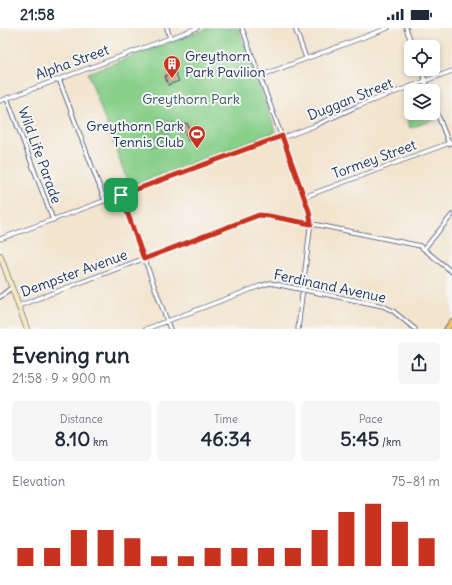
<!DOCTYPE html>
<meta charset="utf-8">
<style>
body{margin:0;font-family:Delius,sans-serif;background:#f6f6f7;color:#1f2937;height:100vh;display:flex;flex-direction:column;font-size:15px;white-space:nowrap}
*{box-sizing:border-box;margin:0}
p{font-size:13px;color:#747a83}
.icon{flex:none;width:22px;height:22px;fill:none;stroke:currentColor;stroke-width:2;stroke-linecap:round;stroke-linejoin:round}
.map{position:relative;height:301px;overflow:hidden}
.drawer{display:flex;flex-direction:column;background:#fff;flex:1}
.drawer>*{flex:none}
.fabs{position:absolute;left:404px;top:12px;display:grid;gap:8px}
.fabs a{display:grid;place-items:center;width:36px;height:36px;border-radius:6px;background:#fff;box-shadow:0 2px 6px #0003;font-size:20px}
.pin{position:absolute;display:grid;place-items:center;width:34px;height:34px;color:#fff;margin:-17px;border-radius:8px;box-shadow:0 2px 6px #0006}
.round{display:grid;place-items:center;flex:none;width:42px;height:42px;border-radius:6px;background:#f6f6f7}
.headline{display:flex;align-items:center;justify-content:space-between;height:68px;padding:0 12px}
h1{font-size:22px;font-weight:700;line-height:30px}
.metrics{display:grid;grid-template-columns:repeat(3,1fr);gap:6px;height:68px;padding:4px 12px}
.metrics div{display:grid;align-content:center;border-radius:6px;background:#f6f6f7;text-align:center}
.metrics b{font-size:20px;font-weight:700}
.metrics small{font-size:11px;font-weight:400}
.metrics p{font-size:11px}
.chart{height:112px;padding:8px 12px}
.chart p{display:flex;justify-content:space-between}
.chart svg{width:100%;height:72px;margin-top:4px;stroke:#c8321e;stroke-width:6}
.status{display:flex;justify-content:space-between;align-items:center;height:28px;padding:0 20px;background:#fff;direction:ltr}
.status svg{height:11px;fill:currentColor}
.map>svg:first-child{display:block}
</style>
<div class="status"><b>21:58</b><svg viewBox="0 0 49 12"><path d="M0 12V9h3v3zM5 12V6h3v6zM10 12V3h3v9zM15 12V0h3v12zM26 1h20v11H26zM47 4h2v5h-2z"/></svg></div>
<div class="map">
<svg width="452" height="301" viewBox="0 0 452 301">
<defs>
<pattern id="wetland-marsh" width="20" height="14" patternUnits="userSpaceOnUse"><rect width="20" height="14" fill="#88cf8a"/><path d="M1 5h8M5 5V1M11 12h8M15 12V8" fill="none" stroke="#6ea874"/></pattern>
<pattern id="building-hatch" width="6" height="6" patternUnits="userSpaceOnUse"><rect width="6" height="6" fill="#ce997d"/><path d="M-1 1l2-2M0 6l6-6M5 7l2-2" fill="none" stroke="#a67d6a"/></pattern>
</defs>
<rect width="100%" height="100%" fill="#f6f6f2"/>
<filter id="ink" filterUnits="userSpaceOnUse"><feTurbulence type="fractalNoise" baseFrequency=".025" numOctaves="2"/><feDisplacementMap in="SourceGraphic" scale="8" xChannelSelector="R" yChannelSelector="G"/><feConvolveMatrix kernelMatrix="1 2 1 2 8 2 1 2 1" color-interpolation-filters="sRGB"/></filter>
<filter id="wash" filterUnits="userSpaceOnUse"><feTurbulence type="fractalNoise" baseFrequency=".012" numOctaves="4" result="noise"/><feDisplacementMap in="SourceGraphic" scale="16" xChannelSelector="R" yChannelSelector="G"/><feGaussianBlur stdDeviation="0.9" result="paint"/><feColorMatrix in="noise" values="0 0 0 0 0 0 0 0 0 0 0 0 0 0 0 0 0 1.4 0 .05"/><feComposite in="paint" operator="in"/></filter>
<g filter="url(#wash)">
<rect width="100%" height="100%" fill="#f3e4ce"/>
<path fill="#88cf8a" stroke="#527f74" d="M 209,0 L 238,0 L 276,104 L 129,158 L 88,45 Z
M 411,79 L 411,85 L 431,85 L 434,92 L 410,100 L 404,82 Z"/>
<path fill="url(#wetland-marsh)" stroke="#527f74" d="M 173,92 C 170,101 162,118 152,119 L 150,113 L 164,103 L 170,93 Z"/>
<g id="blocks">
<path fill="url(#building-hatch)" d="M 175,44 L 179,53 L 168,57 L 165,48 Z
M 187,95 L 191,104 L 195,103 L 197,109 L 188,113 L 184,102 L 179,104 L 177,99 Z"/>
</g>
</g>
<g filter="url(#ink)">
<use href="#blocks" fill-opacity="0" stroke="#3b4a6f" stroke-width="1"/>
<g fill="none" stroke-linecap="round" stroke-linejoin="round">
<defs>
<path id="street" d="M 167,0 L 170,10
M 242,0 L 310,186 L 311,193 L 310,201 L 298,301
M 295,0 L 306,30
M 406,0 L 413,19
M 421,41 L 429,63
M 260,48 L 388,0
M 59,51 L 105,173
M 425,53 L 452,43
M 7,70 L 53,192
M 0,73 L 197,0
M 433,74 L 449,116
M 282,110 L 314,98 L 358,78 L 425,53
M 121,167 L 170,301
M 304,169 L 452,114
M 0,211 L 281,108
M 424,221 L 452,187
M 0,269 L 12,259
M 18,278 L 257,188 L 269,187 L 416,217 L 420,218 L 452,244
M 146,301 L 260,258 L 270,255 L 383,278 L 393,283 L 415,301"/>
<path id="secondary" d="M 0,227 L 27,301"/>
<path id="primary" d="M 447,301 L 452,294"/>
</defs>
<use href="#street" stroke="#3b4a6f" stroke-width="5"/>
<use href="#secondary" stroke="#3b4a6f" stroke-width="6"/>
<use href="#primary" stroke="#3b4a6f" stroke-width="7"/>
<use href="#street" stroke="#fff" stroke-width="3.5"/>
<use href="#secondary" stroke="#f8e8c3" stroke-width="5"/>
<use href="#primary" stroke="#eec569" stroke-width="5.5"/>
</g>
</g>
<g fill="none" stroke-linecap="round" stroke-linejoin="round" filter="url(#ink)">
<defs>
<path id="route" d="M 282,108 L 309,183 L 311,196 L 269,188 L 259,187 L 144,231 L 121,167 Z"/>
</defs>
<use href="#route" stroke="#fff" stroke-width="8"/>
<use href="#route" stroke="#c8321e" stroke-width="5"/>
</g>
<defs>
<symbol id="building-pin" viewBox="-11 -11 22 30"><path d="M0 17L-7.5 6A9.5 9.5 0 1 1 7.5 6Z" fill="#c8321e" stroke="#f6f6f2"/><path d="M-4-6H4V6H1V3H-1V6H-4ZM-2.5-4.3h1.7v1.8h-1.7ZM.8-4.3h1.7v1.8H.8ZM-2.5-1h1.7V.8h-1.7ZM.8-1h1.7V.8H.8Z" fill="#fff"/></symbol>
<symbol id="stadium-pin" viewBox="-11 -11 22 30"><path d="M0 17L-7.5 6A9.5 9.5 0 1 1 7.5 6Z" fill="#c8321e" stroke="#f6f6f2"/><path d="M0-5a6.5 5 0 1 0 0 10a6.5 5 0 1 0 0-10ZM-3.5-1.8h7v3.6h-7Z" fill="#fff"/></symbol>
</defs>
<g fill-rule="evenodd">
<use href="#building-pin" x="162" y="26" width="20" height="27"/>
<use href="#stadium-pin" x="187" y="96" width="20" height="27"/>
</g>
<g text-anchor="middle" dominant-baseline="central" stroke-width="4" stroke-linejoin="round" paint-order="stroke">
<g font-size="14" fill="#1b2f5e" stroke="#f6f6f2" text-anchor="start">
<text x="185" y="28">Greythorn<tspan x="185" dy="16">Park Pavilion</tspan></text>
<text x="184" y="98" text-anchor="end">Greythorn Park<tspan x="184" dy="16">Tennis Club</tspan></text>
</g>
<g font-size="14" fill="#1b2f5e" stroke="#f6f6f2">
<text transform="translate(72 34) rotate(-20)">Alpha Street</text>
<text transform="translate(350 71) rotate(-22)">Duggan Street</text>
<text transform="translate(40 127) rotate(70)">Wild Life Parade</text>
<text transform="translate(374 131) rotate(-20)">Tormey Street</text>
<text transform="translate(74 245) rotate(-20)">Dempster Avenue</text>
<text transform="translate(330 258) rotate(12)">Ferdinand Avenue</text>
</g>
<g font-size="14" fill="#365769" stroke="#f6f6f2">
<text x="191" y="71">Greythorn Park</text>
</g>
</g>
</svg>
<div class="fabs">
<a><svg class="icon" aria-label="locate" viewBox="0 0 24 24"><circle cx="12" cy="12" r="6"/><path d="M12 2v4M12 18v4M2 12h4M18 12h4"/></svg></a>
<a><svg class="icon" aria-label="layers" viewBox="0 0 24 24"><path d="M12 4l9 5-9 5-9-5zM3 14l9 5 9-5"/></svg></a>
</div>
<div class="pin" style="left:121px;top:167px;background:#1e9e55"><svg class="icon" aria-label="arrive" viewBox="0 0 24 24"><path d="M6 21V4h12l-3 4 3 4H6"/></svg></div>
</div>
<section class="drawer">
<div class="headline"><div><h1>Evening run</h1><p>21:58 · 9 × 900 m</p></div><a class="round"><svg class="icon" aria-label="share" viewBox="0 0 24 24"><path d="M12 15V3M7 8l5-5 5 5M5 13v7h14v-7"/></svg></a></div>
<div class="metrics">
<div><p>Distance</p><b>8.10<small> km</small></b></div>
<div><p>Time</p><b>46:34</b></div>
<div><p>Pace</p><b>5:45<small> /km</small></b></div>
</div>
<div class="chart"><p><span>Elevation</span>75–81 m</p>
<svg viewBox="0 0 160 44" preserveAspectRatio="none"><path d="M5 44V33M15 44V33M25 44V22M35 44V22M45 44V27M55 44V38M65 44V38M75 44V33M85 44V33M95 44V33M105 44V33M115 44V22M125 44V11M135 44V6M145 44V17M155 44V27"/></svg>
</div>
</section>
